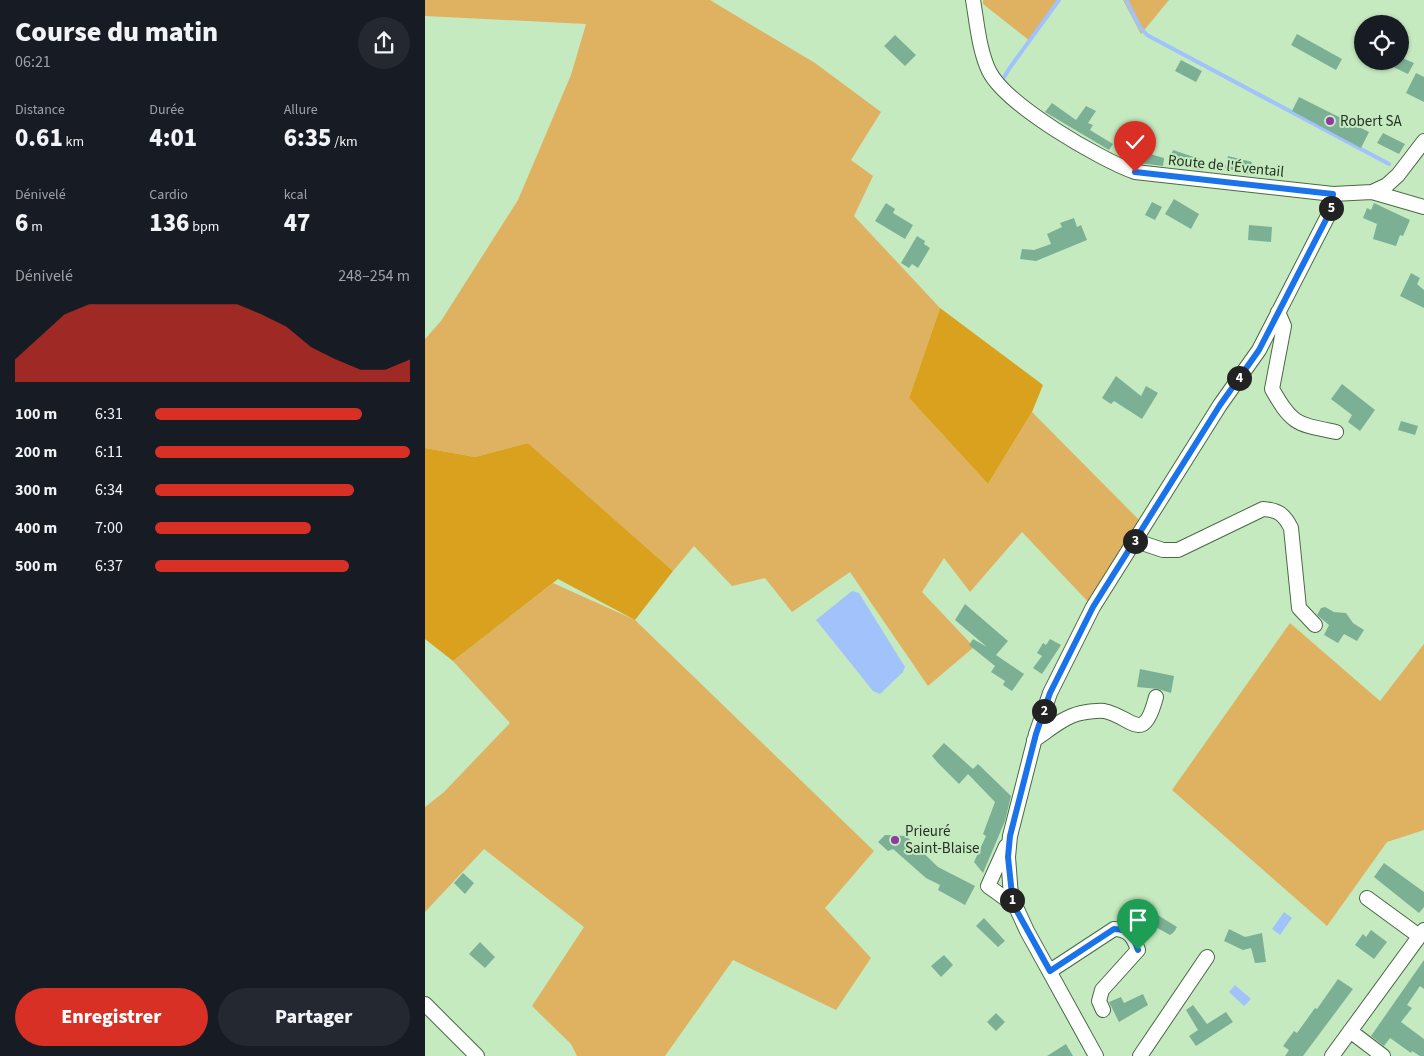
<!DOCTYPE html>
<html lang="fr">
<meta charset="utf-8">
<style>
body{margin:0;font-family:"Source Sans 3",sans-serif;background:#242831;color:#f1f3f6;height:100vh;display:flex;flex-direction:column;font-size:19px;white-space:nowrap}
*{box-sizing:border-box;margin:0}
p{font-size:16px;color:#9ea1a6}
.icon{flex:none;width:28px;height:28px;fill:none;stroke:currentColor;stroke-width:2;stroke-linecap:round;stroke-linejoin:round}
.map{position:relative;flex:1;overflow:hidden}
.side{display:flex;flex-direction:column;background:#171b24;width:425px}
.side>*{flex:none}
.fabs{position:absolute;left:929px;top:15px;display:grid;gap:10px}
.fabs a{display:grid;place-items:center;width:55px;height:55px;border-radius:50%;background:#171b24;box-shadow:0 1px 4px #0004;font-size:25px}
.pin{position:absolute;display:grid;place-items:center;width:42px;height:42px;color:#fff;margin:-51px -21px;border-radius:50% 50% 50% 0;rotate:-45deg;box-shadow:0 0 5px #0007}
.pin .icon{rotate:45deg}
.km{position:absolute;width:25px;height:25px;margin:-12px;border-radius:50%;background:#222;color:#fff;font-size:14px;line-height:25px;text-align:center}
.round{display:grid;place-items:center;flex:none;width:52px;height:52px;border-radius:26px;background:#242831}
.overview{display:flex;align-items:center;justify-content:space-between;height:85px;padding:0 15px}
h1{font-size:28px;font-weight:800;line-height:38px}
.metrics{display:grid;grid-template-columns:repeat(3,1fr);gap:8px;height:85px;padding:5px 15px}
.metrics div{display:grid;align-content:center}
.metrics b{font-size:25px;font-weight:800}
.metrics small{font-size:14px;font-weight:400}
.metrics p{font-size:14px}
.chart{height:140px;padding:10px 15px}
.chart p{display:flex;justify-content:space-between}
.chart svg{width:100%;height:90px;margin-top:5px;fill:#d93025;opacity:.7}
.cta{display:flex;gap:10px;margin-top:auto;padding:10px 15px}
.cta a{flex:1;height:58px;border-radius:30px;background:#d93025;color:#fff;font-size:20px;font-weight:800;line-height:58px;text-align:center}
.cta a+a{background:#242831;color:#f1f3f6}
ul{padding:0 15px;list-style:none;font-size:16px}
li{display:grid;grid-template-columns:80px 60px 1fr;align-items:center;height:38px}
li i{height:12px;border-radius:6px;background:#d93025}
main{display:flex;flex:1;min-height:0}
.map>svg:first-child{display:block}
</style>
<main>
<section class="side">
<div class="overview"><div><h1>Course du matin</h1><p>06:21</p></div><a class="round"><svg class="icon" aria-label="share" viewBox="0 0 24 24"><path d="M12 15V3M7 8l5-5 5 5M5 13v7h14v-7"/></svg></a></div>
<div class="metrics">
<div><p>Distance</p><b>0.61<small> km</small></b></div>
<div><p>Durée</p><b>4:01</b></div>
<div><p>Allure</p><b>6:35<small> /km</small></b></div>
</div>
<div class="metrics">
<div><p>Dénivelé</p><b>6<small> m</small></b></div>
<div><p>Cardio</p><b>136<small> bpm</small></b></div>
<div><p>kcal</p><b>47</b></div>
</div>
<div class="chart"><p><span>Dénivelé</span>248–254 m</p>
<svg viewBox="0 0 160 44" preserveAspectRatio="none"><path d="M0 44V33L10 22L20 11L30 6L40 6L50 6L60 6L70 6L80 6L90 6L100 11L110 17L120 27L130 33L140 38L150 38L160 33V44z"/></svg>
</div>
<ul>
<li><b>100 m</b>6:31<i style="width:81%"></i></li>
<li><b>200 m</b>6:11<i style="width:100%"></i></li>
<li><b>300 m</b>6:34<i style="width:78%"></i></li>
<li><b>400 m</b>7:00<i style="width:61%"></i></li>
<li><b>500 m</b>6:37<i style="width:76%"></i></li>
</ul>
<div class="cta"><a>Enregistrer</a><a>Partager</a></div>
</section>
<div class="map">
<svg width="999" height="1056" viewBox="0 0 999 1056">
<rect width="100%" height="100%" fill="#c5eac0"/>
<path fill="#deb261" d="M 0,0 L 285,0 L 390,63 L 456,112 L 426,160 L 448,176 L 429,216 L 515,308 L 484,398 L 563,484 L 607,412 L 720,526 L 668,607 L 597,532 L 545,592 L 519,558 L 497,592 L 549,647 L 503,686 L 425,572 L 367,612 L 340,578 L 307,586 L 269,546 L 248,571 L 103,443 L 50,457 L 0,448 L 0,339 L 16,321 L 93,200 L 146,75 L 161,24 L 0,16 Z
M 558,0 L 633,0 L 605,41 L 558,4 Z
M 698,0 L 744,0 L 716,34 Z
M 128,583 L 210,620 L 449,851 L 400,908 L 446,958 L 411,1010 L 308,960 L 240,1056 L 152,1056 L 146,1044 L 107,1006 L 159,927 L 59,849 L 0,912 L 0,807 L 19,792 L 85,723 L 28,661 Z
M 865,623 L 955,701 L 999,644 L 999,830 L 962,842 L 902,926 L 747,790 Z"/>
<path fill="#daa11e" d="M 515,308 L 618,385 L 607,412 L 563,484 L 484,398 Z
M 103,443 L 248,571 L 210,620 L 133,579 L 28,661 L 0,639 L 0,448 L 50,457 Z"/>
<path fill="#a2c2fb" d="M 427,591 L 434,593 L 480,667 L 478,672 L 455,694 L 448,691 L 391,620 Z
M 859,912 L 867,918 L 855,935 L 847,929 Z
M 810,985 L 826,999 L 819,1006 L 804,992 Z"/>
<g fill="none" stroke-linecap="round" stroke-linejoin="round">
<path stroke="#a2c2fb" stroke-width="4" d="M 701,0 L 715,27 L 722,35 L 964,164
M 578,79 L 584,69 L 634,0"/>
</g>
<path fill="#7cb095" d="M 872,34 L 917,59 L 911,70 L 866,45 Z
M 470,35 L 491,55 L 480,66 L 459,46 Z
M 975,57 L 989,63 L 983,74 L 968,67 L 971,61 L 975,61 Z
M 756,60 L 777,71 L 771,82 L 750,71 Z
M 991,73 L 999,77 L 999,102 L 981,93 Z
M 874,97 L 944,132 L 936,148 L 867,111 Z
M 627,103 L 651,120 L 661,106 L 671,111 L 663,123 L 668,125 L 665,130 L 688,144 L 684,150 L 620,112 Z
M 706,122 L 716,129 L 705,145 L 694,139 Z
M 958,133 L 980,144 L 974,154 L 952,143 Z
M 707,149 L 739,158 L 738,166 L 713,163 L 703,160 Z
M 748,150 L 778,160 L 774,170 L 744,160 Z
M 803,156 L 827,162 L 823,174 L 800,168 Z
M 749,199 L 774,214 L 766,229 L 740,214 Z
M 727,202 L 737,207 L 730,220 L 720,215 Z
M 461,203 L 470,209 L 468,213 L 488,225 L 480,239 L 450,221 Z
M 949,203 L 985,220 L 978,236 L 975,235 L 971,246 L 948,239 L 952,224 L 938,218 L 942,208 L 946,210 Z
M 649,218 L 652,227 L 656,225 L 662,240 L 611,261 L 595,259 L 597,249 L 609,250 L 626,244 L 622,234 L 637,227 L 635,223 Z
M 824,225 L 847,227 L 846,242 L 823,240 Z
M 492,236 L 500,241 L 499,244 L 505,248 L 493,268 L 487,264 L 484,268 L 476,263 Z
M 986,273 L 995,278 L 992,284 L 999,290 L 999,308 L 975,296 Z
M 691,376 L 716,396 L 721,386 L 733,393 L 717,419 L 689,401 L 686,404 L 677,398 Z
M 917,384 L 950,410 L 935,431 L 923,422 L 927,415 L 906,399 Z
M 976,421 L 993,426 L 990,435 L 973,430 Z
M 540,604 L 583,641 L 571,655 L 599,674 L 587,691 L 578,685 L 580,681 L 566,672 L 570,666 L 544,645 L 548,639 L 562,647 L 530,620 Z
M 900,607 L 909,612 L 921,613 L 928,623 L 939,630 L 932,641 L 919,634 L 913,643 L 899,635 L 904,625 L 892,615 L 896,608 Z
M 625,639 L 636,645 L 617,674 L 608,668 L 617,656 L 612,653 L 618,643 L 621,645 Z
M 715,669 L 749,676 L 746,693 L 733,689 L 712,687 Z
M 519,743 L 548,769 L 553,764 L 586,796 L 580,821 L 558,873 L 549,862 L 561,836 L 558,834 L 570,802 L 543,774 L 534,784 L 513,763 L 507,756 Z
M 460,835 L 481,836 L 513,867 L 550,886 L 540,905 L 513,890 L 515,885 L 501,878 L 468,849 L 463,851 L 453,842 Z
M 959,863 L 999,892 L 999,907 L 994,913 L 949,877 Z
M 38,873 L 49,883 L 40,894 L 29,883 Z
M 731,914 L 752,927 L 749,932 L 745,935 L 725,924 Z
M 559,918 L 580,941 L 573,947 L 551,926 Z
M 804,929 L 820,937 L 837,933 L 841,962 L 830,963 L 826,948 L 818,950 L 799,941 Z
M 946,930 L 962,942 L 949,959 L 930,945 L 938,934 L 941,937 Z
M 55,942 L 70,957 L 60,968 L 44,954 Z
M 519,955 L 528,965 L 516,977 L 506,966 Z
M 999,960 L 999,989 L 995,986 L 982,1005 L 987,1008 L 976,1022 L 999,1039 L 999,1056 L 995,1056 L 987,1051 L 986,1053 L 965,1038 L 959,1046 L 946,1036 Z
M 913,979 L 928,989 L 878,1056 L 860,1056 L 864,1050 L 858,1046 L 869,1031 L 872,1033 L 890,1008 L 892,1009 Z
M 718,994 L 723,1005 L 694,1022 L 684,1002 L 696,997 L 699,1003 Z
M 768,1005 L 782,1024 L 801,1012 L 808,1022 L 771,1046 L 764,1036 L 773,1030 L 761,1010 Z
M 571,1013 L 580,1022 L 571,1031 L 562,1022 Z
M 641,1044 L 648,1056 L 622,1056 Z"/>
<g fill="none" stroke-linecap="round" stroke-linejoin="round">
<defs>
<path id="minor" d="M 548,0 C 552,23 554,50 564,71 C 581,105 674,159 710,172 L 908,194 L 947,192 L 962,185 L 973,175 L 999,141
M 947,192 L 999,207
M 853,312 L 859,326 L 847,389 C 867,425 872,424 911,432
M 711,541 L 738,550 L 753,550 L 838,509 C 853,510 859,514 866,528 L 874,608 L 890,625
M 609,740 C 623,731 638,717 656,713 C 662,712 672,710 679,711 C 708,717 718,746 731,697
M 581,846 L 563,886 L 588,904
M 942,898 L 994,936
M 625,971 L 689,929 C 704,929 709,938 713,950 L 677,990 L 674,1001 L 678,1010
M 0,1004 L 52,1056
M 925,1031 L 958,1056
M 671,1056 L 602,931 L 586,896 L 583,857 L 585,836 L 611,734 L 625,693 L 668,607 L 795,405 L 834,350 L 906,210 L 908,194
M 715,1056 L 782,957
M 907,1056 L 999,930"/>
</defs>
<use href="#minor" stroke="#496944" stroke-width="16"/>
<use href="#minor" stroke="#fff" stroke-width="14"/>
</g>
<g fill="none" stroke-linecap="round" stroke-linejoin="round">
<defs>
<path id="route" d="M 710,172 L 908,194 L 906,210 L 834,350 L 795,405 L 668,607 L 625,693 L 611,734 L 585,836 L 583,857 L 588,904 L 625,971 L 689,929 C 704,929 709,938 713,950"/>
</defs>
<use href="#route" stroke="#fff" stroke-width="10"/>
<use href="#route" stroke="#1a73e8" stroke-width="6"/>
</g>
<g fill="#9238a2" stroke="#c5eac0" stroke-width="2">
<circle cx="905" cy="121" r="5"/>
<circle cx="470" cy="840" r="5"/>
</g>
<g text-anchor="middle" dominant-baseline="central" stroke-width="4" stroke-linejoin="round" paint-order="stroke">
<g font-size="15" fill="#243222" stroke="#c5eac0" text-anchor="start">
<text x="915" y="121">Robert SA</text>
<text x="480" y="831">Prieuré<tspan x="480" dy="17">Saint-Blaise</tspan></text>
</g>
<g font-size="15" fill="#243222" stroke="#c5eac0">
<text transform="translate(801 166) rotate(6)">Route de l'Éventail</text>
</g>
</g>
</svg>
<div class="fabs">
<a><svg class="icon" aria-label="locate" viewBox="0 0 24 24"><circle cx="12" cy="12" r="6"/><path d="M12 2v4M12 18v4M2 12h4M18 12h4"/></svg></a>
</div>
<div class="pin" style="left:713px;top:950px;background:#1e9e55"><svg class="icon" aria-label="arrive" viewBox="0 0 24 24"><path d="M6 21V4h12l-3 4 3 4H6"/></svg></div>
<div class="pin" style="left:710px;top:172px;background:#d93025"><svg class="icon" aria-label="check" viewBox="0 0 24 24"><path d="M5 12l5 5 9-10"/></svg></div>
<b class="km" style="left:587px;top:900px">1</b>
<b class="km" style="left:619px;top:711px">2</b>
<b class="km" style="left:710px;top:541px">3</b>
<b class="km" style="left:814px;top:378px">4</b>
<b class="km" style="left:906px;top:208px">5</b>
</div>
</main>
